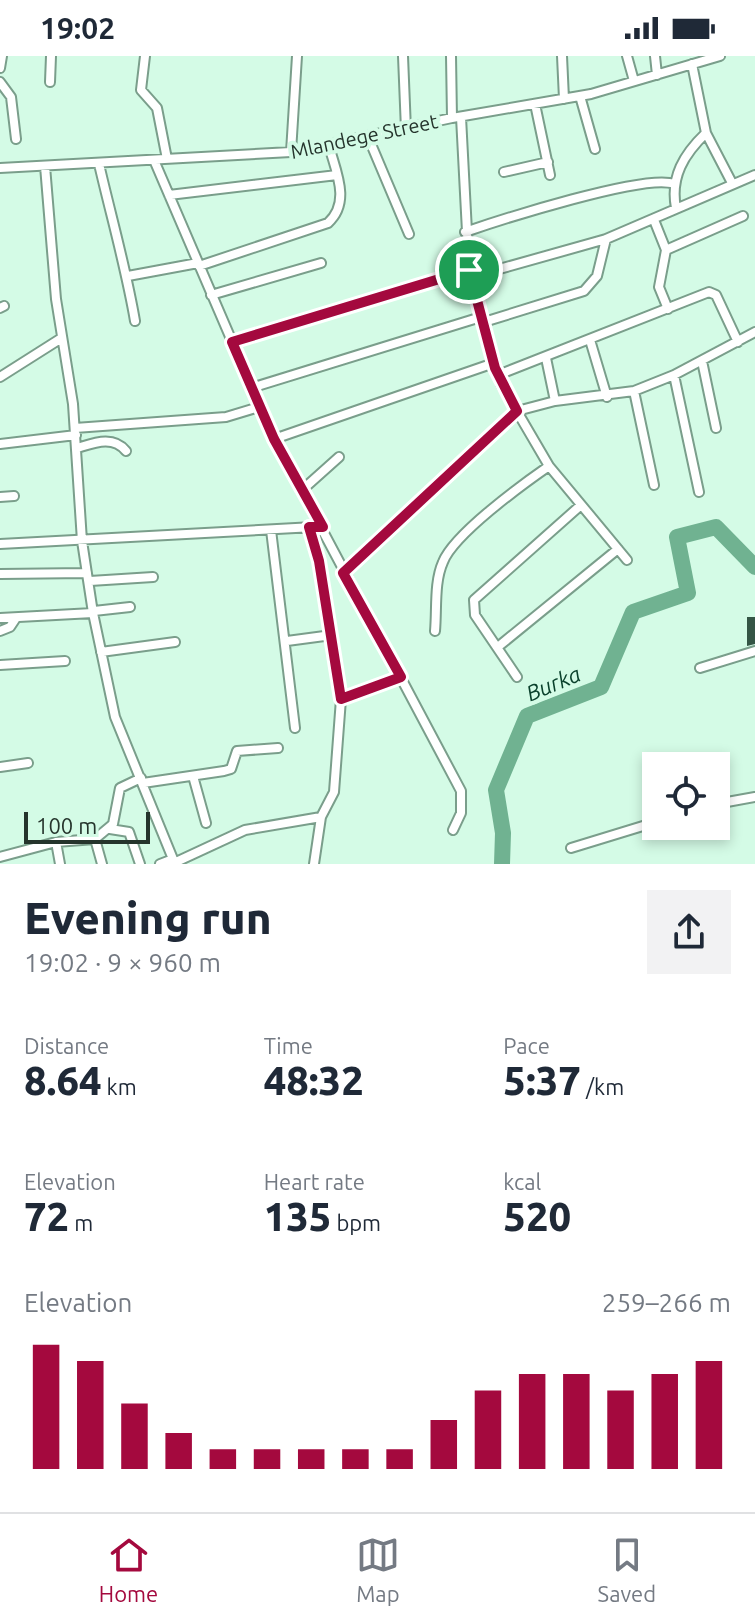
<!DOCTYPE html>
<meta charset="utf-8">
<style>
body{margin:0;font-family:Ubuntu,sans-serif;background:#f2f2f3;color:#1f2937;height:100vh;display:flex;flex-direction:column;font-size:30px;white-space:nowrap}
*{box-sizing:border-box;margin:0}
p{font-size:26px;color:#747a83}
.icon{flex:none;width:44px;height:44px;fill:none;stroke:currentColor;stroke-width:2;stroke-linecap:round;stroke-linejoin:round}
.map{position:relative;height:808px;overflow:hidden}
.sheet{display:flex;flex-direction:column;background:#fff;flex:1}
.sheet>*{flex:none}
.controls{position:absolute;left:642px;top:696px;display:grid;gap:16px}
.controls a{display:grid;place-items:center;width:88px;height:88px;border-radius:0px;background:#fff;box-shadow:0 4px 12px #0003;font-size:40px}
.scale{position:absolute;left:24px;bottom:20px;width:126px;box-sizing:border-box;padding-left:8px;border:4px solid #25342c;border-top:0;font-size:22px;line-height:28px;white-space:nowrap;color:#25342c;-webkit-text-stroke:6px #d4fbe6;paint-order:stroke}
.pin{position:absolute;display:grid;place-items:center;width:68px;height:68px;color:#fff;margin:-34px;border:4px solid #fff;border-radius:50%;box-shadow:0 2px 8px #0007}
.round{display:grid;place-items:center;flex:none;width:84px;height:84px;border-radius:0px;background:#f2f2f3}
.overview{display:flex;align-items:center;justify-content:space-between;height:136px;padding:0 24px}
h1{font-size:44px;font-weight:800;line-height:60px}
.stats{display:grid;grid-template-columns:repeat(3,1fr);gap:12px;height:136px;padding:8px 24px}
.stats div{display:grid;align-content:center}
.stats b{font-size:40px;font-weight:800}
.stats small{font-size:22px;font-weight:400}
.stats p{font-size:22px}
.chart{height:224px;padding:16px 24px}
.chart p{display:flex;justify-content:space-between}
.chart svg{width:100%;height:144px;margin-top:8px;stroke:#a4093e;stroke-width:6}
.status{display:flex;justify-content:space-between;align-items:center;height:56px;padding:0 40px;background:#fff;direction:ltr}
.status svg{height:22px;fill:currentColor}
.menu{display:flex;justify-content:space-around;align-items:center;height:112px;border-top:2px solid #e0e1e3;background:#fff;font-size:22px;color:#747a83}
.menu a{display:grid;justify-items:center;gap:4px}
.menu .current{color:#a4093e}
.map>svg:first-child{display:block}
</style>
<div class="status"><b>19:02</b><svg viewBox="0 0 49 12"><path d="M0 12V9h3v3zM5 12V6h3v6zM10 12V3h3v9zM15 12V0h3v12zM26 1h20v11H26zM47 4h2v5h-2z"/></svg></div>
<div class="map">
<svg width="755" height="808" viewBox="0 0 755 808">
<rect width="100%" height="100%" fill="#d4fbe6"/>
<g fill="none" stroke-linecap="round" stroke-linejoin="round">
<path stroke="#70b291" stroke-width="16" d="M 502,808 L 503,777 L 496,734 L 527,660 L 601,631 L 633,556 L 688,537 L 677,481 L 716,471 L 755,511"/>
</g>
<path fill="#345545" d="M 747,561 L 755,561 L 755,588 L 747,590 Z"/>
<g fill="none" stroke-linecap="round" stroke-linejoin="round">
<defs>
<path id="minor" d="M 145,0 L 141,34 L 157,52 L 167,103
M 403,0 L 406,74
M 451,0 L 452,62
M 562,0 L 564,43
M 627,0 L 634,25
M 655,0 L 657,19
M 692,8 L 706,77 L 732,127
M 0,12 L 2,0
M 0,26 L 11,41 L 16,83
M 50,26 L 51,0
M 580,40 L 595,93
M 535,48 L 550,119
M 461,61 L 469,214 L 501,328 L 549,410 L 627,504
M 368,81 L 409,178
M 291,96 L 297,0
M 154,104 L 274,383 L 461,735 L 461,757 L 453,774
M 99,108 C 111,160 126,212 135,265
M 45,110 L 56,243 L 73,348 L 82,485 L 93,557 L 115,661 L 175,808
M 0,112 L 291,96 L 452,62 L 591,38 L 720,0
M 504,116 L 548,106
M 169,139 L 337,119
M 676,152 C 670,121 684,98 706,77
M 654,164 L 666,194 L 659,231 L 668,253
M 465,176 C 500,164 646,117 674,128
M 666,194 L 743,160
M 199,210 L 328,167 C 351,146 336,116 329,90
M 128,220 L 198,207
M 471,221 L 606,183 L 755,119
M 211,239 L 321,207
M 0,252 L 4,250
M 484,266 L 584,235 L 597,220 L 606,183
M 590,284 L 607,341
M 232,286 L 469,214
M 546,302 L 555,345
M 702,305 L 716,372
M 498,319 L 709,236 L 716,239 L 738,286
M 674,319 L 699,436
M 0,321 L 60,283
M 251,332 L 481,261
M 634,335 L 654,429
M 75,372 L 226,361 L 259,351
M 274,383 L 494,307
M 0,388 L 76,379
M 77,392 C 94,387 113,379 126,395
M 301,435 L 339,401
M 0,441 L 14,440
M 309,471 L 319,505 L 341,643 L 334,736 L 321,761 L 314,808
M 271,474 L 295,672
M 0,488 L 314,471
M 343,517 L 517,355 L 555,345 L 634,335 L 674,319 L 755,276
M 0,518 L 87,517
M 90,525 L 153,521
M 94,555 L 130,551
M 0,562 L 93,557
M 0,575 L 10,571 L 16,562
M 435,575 C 437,553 434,526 443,506 C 454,478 523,428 549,410
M 287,585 L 332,579
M 499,590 L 618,493
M 101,596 L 175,586
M 0,609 L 65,605
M 700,612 L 755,595
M 517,621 L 475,559 L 474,544 L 581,449
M 341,643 L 401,621
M 0,711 L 28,707
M 193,720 L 206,767
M 143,727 L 224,715 L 231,713 L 237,695 L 278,692
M 716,748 L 755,741
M 110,773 L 129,776 L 140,808
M 95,783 L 102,808
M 56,786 L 60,808
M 571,792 L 656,766
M 0,801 L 56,786 L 95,783 L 113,768 L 120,732 L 141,722
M 174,807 L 245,774 L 321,761
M 160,808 L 173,803"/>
</defs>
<use href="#minor" stroke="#7a9e8b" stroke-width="12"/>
<use href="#minor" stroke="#fff" stroke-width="8"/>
</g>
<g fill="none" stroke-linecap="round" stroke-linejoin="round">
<defs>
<path id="route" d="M 469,214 L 495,312 L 517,355 L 343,517 L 401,621 L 341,643 L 319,505 L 309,471 L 323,471 L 274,383 L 232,286 Z"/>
</defs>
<use href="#route" stroke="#fff" stroke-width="16"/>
<use href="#route" stroke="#a4093e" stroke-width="10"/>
</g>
<g text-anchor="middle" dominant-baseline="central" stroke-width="8" stroke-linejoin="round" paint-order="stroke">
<g font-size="20" fill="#25342c" stroke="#d4fbe6">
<text transform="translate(364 80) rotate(-12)">Mlandege Street</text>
</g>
<g font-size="22" font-style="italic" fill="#0a412c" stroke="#d4fbe6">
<text transform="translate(553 627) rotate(-23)">Burka</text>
</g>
</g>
</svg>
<div class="controls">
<a><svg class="icon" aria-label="locate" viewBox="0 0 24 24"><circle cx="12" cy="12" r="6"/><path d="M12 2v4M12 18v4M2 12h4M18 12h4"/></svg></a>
</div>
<div class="scale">100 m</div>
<div class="pin" style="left:469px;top:214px;background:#1e9e55"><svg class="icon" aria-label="arrive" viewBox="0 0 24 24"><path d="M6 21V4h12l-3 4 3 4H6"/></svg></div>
</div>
<section class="sheet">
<div class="overview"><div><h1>Evening run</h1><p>19:02 · 9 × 960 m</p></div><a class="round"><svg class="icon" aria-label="share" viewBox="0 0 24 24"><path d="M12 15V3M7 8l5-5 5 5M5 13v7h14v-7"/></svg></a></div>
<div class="stats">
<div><p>Distance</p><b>8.64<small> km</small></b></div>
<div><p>Time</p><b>48:32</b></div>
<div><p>Pace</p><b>5:37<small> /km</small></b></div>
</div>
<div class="stats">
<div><p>Elevation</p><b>72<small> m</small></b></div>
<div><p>Heart rate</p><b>135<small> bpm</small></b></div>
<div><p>kcal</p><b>520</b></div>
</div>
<div class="chart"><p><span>Elevation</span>259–266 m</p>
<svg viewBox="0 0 160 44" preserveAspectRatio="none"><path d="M5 44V6M15 44V11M25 44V24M35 44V33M45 44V38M55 44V38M65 44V38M75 44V38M85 44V38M95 44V29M105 44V20M115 44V15M125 44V15M135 44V20M145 44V15M155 44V11"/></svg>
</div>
</section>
<nav class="menu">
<a class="current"><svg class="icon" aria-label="home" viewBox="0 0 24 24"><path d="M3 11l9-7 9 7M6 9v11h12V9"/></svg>Home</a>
<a><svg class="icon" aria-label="map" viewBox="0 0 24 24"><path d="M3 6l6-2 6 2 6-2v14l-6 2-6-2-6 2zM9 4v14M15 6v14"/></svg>Map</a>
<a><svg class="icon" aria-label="saved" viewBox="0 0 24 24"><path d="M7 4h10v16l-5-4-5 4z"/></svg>Saved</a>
</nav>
